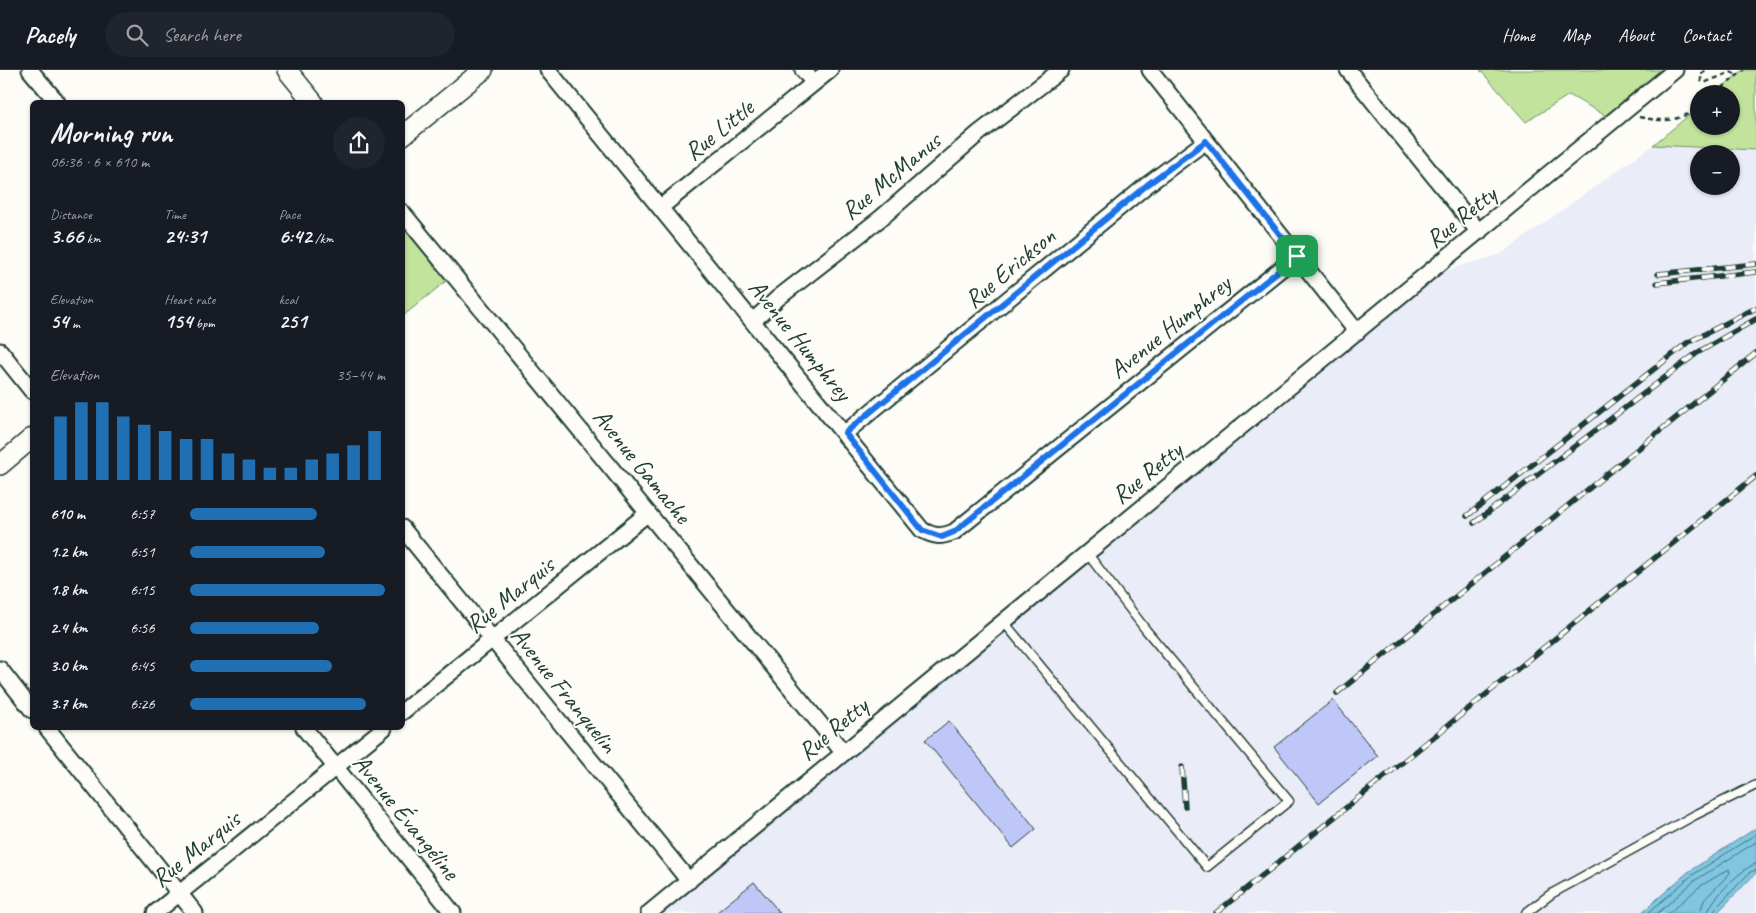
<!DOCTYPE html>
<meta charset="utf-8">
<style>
body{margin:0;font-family:Caveat,sans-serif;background:#20242c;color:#f1f3f6;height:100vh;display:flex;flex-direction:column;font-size:19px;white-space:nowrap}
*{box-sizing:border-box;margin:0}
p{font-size:16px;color:#9ea1a6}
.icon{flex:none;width:28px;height:28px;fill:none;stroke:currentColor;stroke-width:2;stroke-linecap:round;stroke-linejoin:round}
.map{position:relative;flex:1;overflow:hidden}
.sheet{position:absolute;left:30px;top:30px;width:375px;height:630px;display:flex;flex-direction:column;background:#171b24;border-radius:8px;box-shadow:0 1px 4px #0004}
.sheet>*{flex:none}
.fabs{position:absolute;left:1690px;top:15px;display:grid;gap:10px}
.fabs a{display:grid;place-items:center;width:50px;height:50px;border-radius:50%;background:#171b24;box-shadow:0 1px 4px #0004;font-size:25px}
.pin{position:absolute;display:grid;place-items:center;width:42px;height:42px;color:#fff;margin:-21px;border-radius:10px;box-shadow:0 2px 8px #0006}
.round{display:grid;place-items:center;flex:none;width:52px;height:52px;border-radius:26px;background:#20242c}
.overview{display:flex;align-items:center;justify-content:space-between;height:85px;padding:0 20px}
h1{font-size:28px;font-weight:600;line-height:38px}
.stats{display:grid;grid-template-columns:repeat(3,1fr);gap:8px;height:85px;padding:5px 20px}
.stats div{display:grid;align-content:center}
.stats b{font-size:21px;font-weight:600}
.stats small{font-size:14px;font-weight:400}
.stats p{font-size:14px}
.chart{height:140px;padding:10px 20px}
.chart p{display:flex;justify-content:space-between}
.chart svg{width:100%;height:90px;margin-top:5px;stroke:#1f6fb2;stroke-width:6}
ul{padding:0 20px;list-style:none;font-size:16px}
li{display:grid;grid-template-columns:80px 60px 1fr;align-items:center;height:38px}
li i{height:12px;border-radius:6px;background:#1f6fb2}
header{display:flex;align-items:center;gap:30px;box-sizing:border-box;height:70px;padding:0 25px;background:#171b24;border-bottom:1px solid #363941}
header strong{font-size:24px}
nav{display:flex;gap:28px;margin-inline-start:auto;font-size:18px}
.search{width:350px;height:45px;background:#20242c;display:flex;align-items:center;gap:12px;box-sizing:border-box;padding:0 18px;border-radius:28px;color:#9ea1a6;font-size:19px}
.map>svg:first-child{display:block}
</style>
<header>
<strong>Pacely</strong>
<div class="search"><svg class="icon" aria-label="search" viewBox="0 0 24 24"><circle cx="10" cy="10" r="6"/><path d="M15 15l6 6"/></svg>Search here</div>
<nav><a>Home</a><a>Map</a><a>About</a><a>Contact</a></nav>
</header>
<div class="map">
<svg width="1756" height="843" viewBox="0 0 1756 843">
<rect width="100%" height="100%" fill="#fdfcf7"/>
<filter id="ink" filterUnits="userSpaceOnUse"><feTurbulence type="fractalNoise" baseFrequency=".02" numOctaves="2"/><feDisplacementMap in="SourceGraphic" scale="10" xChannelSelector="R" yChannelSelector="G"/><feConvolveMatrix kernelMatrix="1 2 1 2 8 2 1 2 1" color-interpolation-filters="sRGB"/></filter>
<g filter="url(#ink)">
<path fill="#eaecf7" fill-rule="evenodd" d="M 1653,75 L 1756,80 L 1756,843 L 649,843 L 1424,207 L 1501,184 ZM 1699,84 L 1731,84 L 1731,116 L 1699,116 Z"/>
<path fill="#c1e39c" stroke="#709068" d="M 1480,0 L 1675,0 L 1615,51 L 1569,25 L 1526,52 Z
M 1743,0 L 1756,0 L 1756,80 L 1653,75 L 1699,37 L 1699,56 L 1731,56 L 1731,24 L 1714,24 Z
M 402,147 L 451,207 L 403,246 L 402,246 Z"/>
<path fill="#80c5e1" stroke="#598f9c" d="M 1756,758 L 1756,803 L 1717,843 L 1641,843 L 1688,802 Z"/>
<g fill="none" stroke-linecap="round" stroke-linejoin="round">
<path stroke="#467379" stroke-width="1" d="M 1648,843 L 1691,806 L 1756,764
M 1658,843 L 1694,811 L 1756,772
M 1669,843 L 1699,817 L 1729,799 L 1730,803 L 1704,830 L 1700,843
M 1708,843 C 1708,832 1745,795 1756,794
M 1714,843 L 1716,838 L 1750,802 L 1756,800"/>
</g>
<path fill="#bfc7f8" stroke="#1f3d34" d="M 1333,630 L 1378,686 L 1319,733 L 1274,677 Z
M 949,651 L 1036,759 L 1013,778 L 925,670 Z
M 754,812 L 780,843 L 716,843 Z"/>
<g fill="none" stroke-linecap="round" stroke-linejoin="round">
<defs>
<path id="service" d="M 1003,551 L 1207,797 L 1289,731 L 1146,560 L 1087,483
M 1526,843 L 1551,824 L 1695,745 L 1756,715"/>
<path id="minor" d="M 30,0 L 57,32
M 548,0 L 922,460 C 935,467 941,467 954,462 L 1297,186
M 803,0 L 814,13
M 1150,0 L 1357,262
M 1348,0 L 1479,162
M 661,137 L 830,0
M 402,142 L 843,682
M 753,251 L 778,228 L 881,148 L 979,63 L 1061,0
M 0,281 L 32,321
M 845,363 L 1147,115 L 1206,71
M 402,458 L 689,811
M 0,599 L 32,640
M 402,642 L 648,443
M 47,658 L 195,843
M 304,658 L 453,843
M 155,843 L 384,658
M 649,843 L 1675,0"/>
<path id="tertiary" d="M 287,0 L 313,32
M 402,66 L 483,0
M 0,395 L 32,368"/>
</defs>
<use href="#service" stroke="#1f3d34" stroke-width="11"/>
<use href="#minor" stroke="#1f3d34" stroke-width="19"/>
<use href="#tertiary" stroke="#1f3d34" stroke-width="22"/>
<path stroke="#1f3d34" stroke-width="2.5" stroke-dasharray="5 4" stroke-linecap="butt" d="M 1705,0 L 1701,4 L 1701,11 L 1704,13 L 1731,2 L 1738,5
M 1715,24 L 1744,0
M 1639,47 C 1662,52 1680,52 1699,37"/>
<use href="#service" stroke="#fdfcf7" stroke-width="8"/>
<use href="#minor" stroke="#fdfcf7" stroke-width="15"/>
<use href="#tertiary" stroke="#fdfcf7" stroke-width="19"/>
<defs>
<path id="rail" d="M 1658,204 L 1756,194
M 1657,213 L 1756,202
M 1467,446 L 1687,273 L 1756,238
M 1474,453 L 1697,283 L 1756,249
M 1337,623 L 1756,283
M 1182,697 L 1185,737
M 1216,843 L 1756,406"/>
</defs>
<use href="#rail" stroke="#1f3d34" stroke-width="5.5"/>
<use href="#rail" stroke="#fdfcf7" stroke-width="4" stroke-dasharray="11" stroke-linecap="butt"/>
</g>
</g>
<g fill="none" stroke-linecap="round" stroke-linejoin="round" filter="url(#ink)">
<defs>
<path id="route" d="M 1206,71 L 1297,186 L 954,462 L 942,467 L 922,460 L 845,363 L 1147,115 Z"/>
</defs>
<use href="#route" stroke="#fff" stroke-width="10"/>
<use href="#route" stroke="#1a73e8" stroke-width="6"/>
</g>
<g text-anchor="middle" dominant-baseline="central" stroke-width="4" stroke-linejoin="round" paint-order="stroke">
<g font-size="25" fill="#1f3d34" stroke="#fdfcf7">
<text transform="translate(719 60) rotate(-39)">Rue Little</text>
<text transform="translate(891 106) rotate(-40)">Rue McManus</text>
<text transform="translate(1461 147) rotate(-39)">Rue Retty</text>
<text transform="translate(1010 198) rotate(-40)">Rue Erickson</text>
<text transform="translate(1170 257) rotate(-39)">Avenue Humphrey</text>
<text transform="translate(800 270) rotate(51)">Avenue Humphrey</text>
<text transform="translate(642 396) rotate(51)">Avenue Gamache</text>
<text transform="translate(1147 403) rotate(-39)">Rue Retty</text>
<text transform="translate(510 525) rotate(-39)">Rue Marquis</text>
<text transform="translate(564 620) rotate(51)">Avenue Franquelin</text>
<text transform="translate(833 659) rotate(-40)">Rue Retty</text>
<text transform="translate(406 747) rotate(51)">Avenue Évangéline</text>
<text transform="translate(196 779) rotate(-39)">Rue Marquis</text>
</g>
</g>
</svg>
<div class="fabs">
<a>+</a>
<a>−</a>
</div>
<div class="pin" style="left:1297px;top:186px;background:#1e9e55"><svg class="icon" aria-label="arrive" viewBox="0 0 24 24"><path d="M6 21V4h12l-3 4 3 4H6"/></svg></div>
<section class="sheet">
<div class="overview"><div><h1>Morning run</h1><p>06:36 · 6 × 610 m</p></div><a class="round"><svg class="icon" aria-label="share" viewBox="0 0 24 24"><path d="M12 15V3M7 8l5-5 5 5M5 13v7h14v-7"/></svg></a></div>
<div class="stats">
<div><p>Distance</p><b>3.66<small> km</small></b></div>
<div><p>Time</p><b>24:31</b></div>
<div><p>Pace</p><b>6:42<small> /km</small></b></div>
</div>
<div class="stats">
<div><p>Elevation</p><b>54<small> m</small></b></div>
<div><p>Heart rate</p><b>154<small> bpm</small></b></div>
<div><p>kcal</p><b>251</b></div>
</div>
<div class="chart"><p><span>Elevation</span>35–44 m</p>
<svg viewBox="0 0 160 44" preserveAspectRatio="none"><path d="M5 44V13M15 44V6M25 44V6M35 44V13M45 44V17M55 44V20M65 44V24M75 44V24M85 44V31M95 44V34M105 44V38M115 44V38M125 44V34M135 44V31M145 44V27M155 44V20"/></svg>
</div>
<ul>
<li><b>610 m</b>6:57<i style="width:65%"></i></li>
<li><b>1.2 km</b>6:51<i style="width:69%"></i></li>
<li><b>1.8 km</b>6:15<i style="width:100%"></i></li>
<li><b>2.4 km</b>6:56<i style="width:66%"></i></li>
<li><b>3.0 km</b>6:45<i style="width:73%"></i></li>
<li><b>3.7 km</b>6:26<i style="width:90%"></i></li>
</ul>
</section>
</div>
